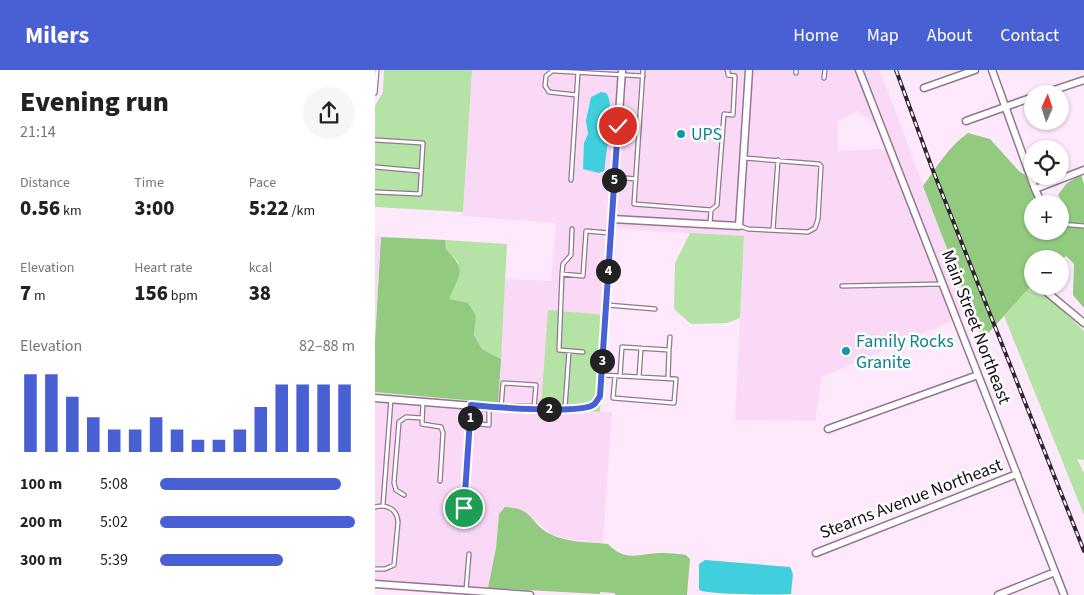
<!DOCTYPE html>
<meta charset="utf-8">
<style>
body{margin:0;font-family:"Source Sans 3",sans-serif;background:#f6f6f6;color:#222;height:100vh;display:flex;flex-direction:column;font-size:19px;white-space:nowrap}
*{box-sizing:border-box;margin:0}
p{font-size:16px;color:#767676}
.icon{flex:none;width:28px;height:28px;fill:none;stroke:currentColor;stroke-width:2;stroke-linecap:round;stroke-linejoin:round}
.map{position:relative;flex:1;overflow:hidden}
.sheet{display:flex;flex-direction:column;background:#fff;width:375px}
.sheet>*{flex:none}
.needle{width:32px;rotate:3deg}
.tools{position:absolute;left:649px;top:15px;display:grid;gap:10px}
.tools a{display:grid;place-items:center;width:45px;height:45px;border-radius:50%;background:#fff;box-shadow:0 1px 4px #0004;font-size:25px}
.pin{position:absolute;display:grid;place-items:center;width:42px;height:42px;color:#fff;margin:-21px;border:2px solid #fff;border-radius:50%;box-shadow:0 1px 5px #0007}
.km{position:absolute;width:25px;height:25px;margin:-12px;border-radius:50%;background:#222;color:#fff;font-size:14px;line-height:25px;text-align:center}
.round{display:grid;place-items:center;flex:none;width:52px;height:52px;border-radius:26px;background:#f6f6f6}
.headline{display:flex;align-items:center;justify-content:space-between;height:85px;padding:0 20px}
h1{font-size:28px;font-weight:800;line-height:38px}
.figures{display:grid;grid-template-columns:repeat(3,1fr);gap:8px;height:85px;padding:5px 20px}
.figures div{display:grid;align-content:center}
.figures b{font-size:21px;font-weight:800}
.figures small{font-size:14px;font-weight:400}
.figures p{font-size:14px}
.chart{height:140px;padding:10px 20px}
.chart p{display:flex;justify-content:space-between}
.chart svg{width:100%;height:90px;margin-top:5px;stroke:#4860d4;stroke-width:6}
ul{padding:0 20px;list-style:none;font-size:16px}
li{display:grid;grid-template-columns:80px 60px 1fr;align-items:center;height:38px}
li i{height:12px;border-radius:6px;background:#4860d4}
header{display:flex;align-items:center;gap:30px;box-sizing:border-box;height:70px;padding:0 25px;background:#4860d4;color:#fff}
header strong{font-size:24px}
nav{display:flex;gap:28px;margin-inline-start:auto;font-size:18px}
main{display:flex;flex:1;min-height:0}
.map>svg:first-child{display:block}
</style>
<header>
<strong>Milers</strong>
<nav><a>Home</a><a>Map</a><a>About</a><a>Contact</a></nav>
</header>
<main>
<section class="sheet">
<div class="headline"><div><h1>Evening run</h1><p>21:14</p></div><a class="round"><svg class="icon" aria-label="share" viewBox="0 0 24 24"><path d="M12 15V3M7 8l5-5 5 5M5 13v7h14v-7"/></svg></a></div>
<div class="figures">
<div><p>Distance</p><b>0.56<small> km</small></b></div>
<div><p>Time</p><b>3:00</b></div>
<div><p>Pace</p><b>5:22<small> /km</small></b></div>
</div>
<div class="figures">
<div><p>Elevation</p><b>7<small> m</small></b></div>
<div><p>Heart rate</p><b>156<small> bpm</small></b></div>
<div><p>kcal</p><b>38</b></div>
</div>
<div class="chart"><p><span>Elevation</span>82–88 m</p>
<svg viewBox="0 0 160 44" preserveAspectRatio="none"><path d="M5 44V6M15 44V6M25 44V17M35 44V27M45 44V33M55 44V33M65 44V27M75 44V33M85 44V38M95 44V38M105 44V33M115 44V22M125 44V11M135 44V11M145 44V11M155 44V11"/></svg>
</div>
<ul>
<li><b>100 m</b>5:08<i style="width:93%"></i></li>
<li><b>200 m</b>5:02<i style="width:100%"></i></li>
<li><b>300 m</b>5:39<i style="width:63%"></i></li>
</ul>
</section>
<div class="map">
<svg width="709" height="525" viewBox="0 0 709 525">
<rect width="100%" height="100%" fill="#fee8fb"/>
<path fill="#fad9f7" fill-rule="evenodd" d="M 97,0 L 505,0 L 596,243 L 447,307 L 440,351 L 360,350 L 369,167 L 232,158 L 231,245 L 166,338 L 237,342 L 228,473 L 192,469 L 175,464 L 161,451 L 124,444 L 121,478 L 113,518 L 0,513 L 0,322 L 123,333 L 130,209 L 176,211 L 181,153 L 88,146 ZM 235,31 L 235,46 L 229,101 L 210,69 L 213,64 L 211,50 L 213,36 ZM 482,41 L 499,53 L 511,79 L 463,81 L 463,51 Z
M 0,166 L 6,167 L 0,272 Z"/>
<path fill="#b5e3a6" d="M 9,0 L 97,0 L 88,142 L 0,137 L 0,36 L 8,22 Z
M 315,163 L 369,166 L 365,248 L 352,253 L 316,254 L 299,239 L 300,193 Z
M 70,170 L 132,174 L 126,289 L 107,279 L 99,265 L 101,246 L 74,229 L 83,192 L 71,179 Z
M 657,215 L 672,216 L 682,235 L 709,261 L 709,390 L 702,389 L 709,403 L 709,445 L 629,246 Z
M 173,240 L 231,245 L 225,342 L 166,337 Z"/>
<path fill="#92cb7f" d="M 593,63 L 615,69 L 644,101 L 650,105 L 666,134 L 658,134 L 658,161 L 685,161 L 685,153 L 691,150 L 692,139 L 683,125 L 691,114 L 706,104 L 709,114 L 709,238 L 698,225 L 699,194 L 691,186 L 685,190 L 658,189 L 657,215 L 607,270 L 548,116 C 562,97 573,77 593,63 Z
M 6,167 L 70,170 L 71,179 C 92,201 85,203 74,229 L 93,233 L 101,246 L 99,265 L 107,279 L 126,289 L 123,333 L 0,322 L 0,272 Z
M 130,437 C 159,438 154,453 175,464 C 193,473 214,472 233,474 C 252,494 267,482 290,483 C 297,483 304,484 311,485 L 315,489 L 312,525 L 241,525 L 239,523 L 225,522 L 225,524 L 113,518 L 121,478 L 124,444 Z"/>
<path fill="#40d0dd" d="M 226,22 L 231,23 C 241,34 231,80 230,96 L 229,101 L 224,103 L 208,99 L 209,73 L 213,64 L 211,50 L 216,27 Z
M 330,490 L 415,497 L 418,504 L 416,524 C 405,525 335,525 324,520 L 324,494 Z"/>
<g fill="none" stroke-linecap="round" stroke-linejoin="round">
<defs>
<path id="lane" d="M 268,0 L 259,134 L 336,140
M 421,3 L 421,0
M 449,8 L 450,0
M 0,23 L 2,0
M 201,25 L 174,22 L 170,16 L 171,6 L 177,1 L 180,1 L 268,6
M 0,70 L 48,73 L 45,124 L 0,122
M 0,97 L 46,101
M 240,107 L 261,109
M 196,110 L 203,2
M 335,154 L 336,140 L 342,135 L 349,44 L 358,45 L 360,6 L 353,5 L 353,0 L 352,0
M 685,154 L 709,156
M 365,156 L 373,159 L 433,162 L 440,158 L 443,149 L 446,96 L 444,94 L 369,88
M 197,159 L 196,185 L 188,194 L 187,204 L 208,206 L 211,161 L 235,163
M 398,160 L 403,90
M 187,204 L 184,280 L 208,282
M 467,216 L 567,214
M 232,235 L 280,239
M 294,280 L 295,267
M 227,305 L 301,309 L 299,333 L 238,328 L 240,306
M 245,306 L 247,277 L 294,280 L 293,309
M 264,307 L 266,278
M 48,332 L 47,354 L 66,357 L 68,363 L 65,411
M 126,337 L 128,313 L 161,315 L 159,338
M 190,338 L 194,281
M 95,353 L 114,355 L 114,337
M 29,425 L 21,420 L 19,413 L 24,352 L 31,347 L 47,348
M 8,435 L 16,329
M 0,437 C 12,434 22,439 23,452 L 19,495 L 10,499 L 0,499
M 89,438 L 96,336
M 91,520 L 94,484"/>
<path id="street" d="M 484,0 L 689,525
M 617,0 L 660,119 L 667,134
M 549,18 L 600,0
M 667,24 L 709,10
M 591,51 L 658,27
M 660,119 L 709,100
M 237,149 L 364,156 L 374,0
M 668,219 L 709,253
M 0,328 L 111,337 L 190,339 L 209,338 L 218,335 L 225,326 L 247,0
M 453,359 L 603,305
M 441,483 L 642,404
M 0,514 L 155,525
M 623,525 L 680,502"/>
</defs>
<use href="#lane" stroke="#91788e" stroke-width="5.5"/>
<use href="#street" stroke="#91788e" stroke-width="9"/>
<use href="#lane" stroke="#fff" stroke-width="3"/>
<use href="#street" stroke="#fff" stroke-width="6"/>
<defs>
<path id="rail" d="M 521,0 L 557,98 L 709,481"/>
</defs>
<use href="#rail" stroke="#2f242f" stroke-width="4"/>
<use href="#rail" stroke="#fdfdfd" stroke-width="2" stroke-dasharray="5.5" stroke-linecap="butt"/>
</g>
<g fill="none" stroke-linecap="round" stroke-linejoin="round">
<defs>
<path id="route" d="M 89,438 L 96,335 C 116,337 204,344 218,335 C 221,333 223,329 225,326 L 243,56"/>
</defs>
<use href="#route" stroke="#fff" stroke-width="10"/>
<use href="#route" stroke="#4860d4" stroke-width="6"/>
</g>
<g fill="#0f9aa8" stroke="#fdfdfd" stroke-width="2">
<circle cx="306" cy="64" r="5"/>
<circle cx="471" cy="281" r="5"/>
</g>
<g text-anchor="middle" dominant-baseline="central" stroke-width="5" stroke-linejoin="round" paint-order="stroke">
<g font-size="18" fill="#0d838f" stroke="#fdfdfd" text-anchor="start">
<text x="316" y="64">UPS</text>
<text x="481" y="271">Family Rocks<tspan x="481" dy="21">Granite</tspan></text>
</g>
<g font-size="18" fill="#160d16" stroke="#fdfdfd">
<text transform="translate(601 257) rotate(69)">Main Street Northeast</text>
<text transform="translate(536 429) rotate(-21)">Stearns Avenue Northeast</text>
</g>
</g>
</svg>
<div class="tools">
<a><svg class="needle" viewBox="-14 -14 28 28"><path d="M0-13l5 13h-10z" fill="#e53935"/><path d="M0 13l5-13h-10z" fill="#767676"/></svg></a>
<a><svg class="icon" aria-label="locate" viewBox="0 0 24 24"><circle cx="12" cy="12" r="6"/><path d="M12 2v4M12 18v4M2 12h4M18 12h4"/></svg></a>
<a>+</a>
<a>−</a>
</div>
<div class="pin" style="left:89px;top:438px;background:#1e9e55"><svg class="icon" aria-label="arrive" viewBox="0 0 24 24"><path d="M6 21V4h12l-3 4 3 4H6"/></svg></div>
<div class="pin" style="left:243px;top:56px;background:#d93025"><svg class="icon" aria-label="check" viewBox="0 0 24 24"><path d="M5 12l5 5 9-10"/></svg></div>
<b class="km" style="left:95px;top:348px">1</b>
<b class="km" style="left:174px;top:339px">2</b>
<b class="km" style="left:227px;top:291px">3</b>
<b class="km" style="left:233px;top:201px">4</b>
<b class="km" style="left:239px;top:110px">5</b>
</div>
</main>
